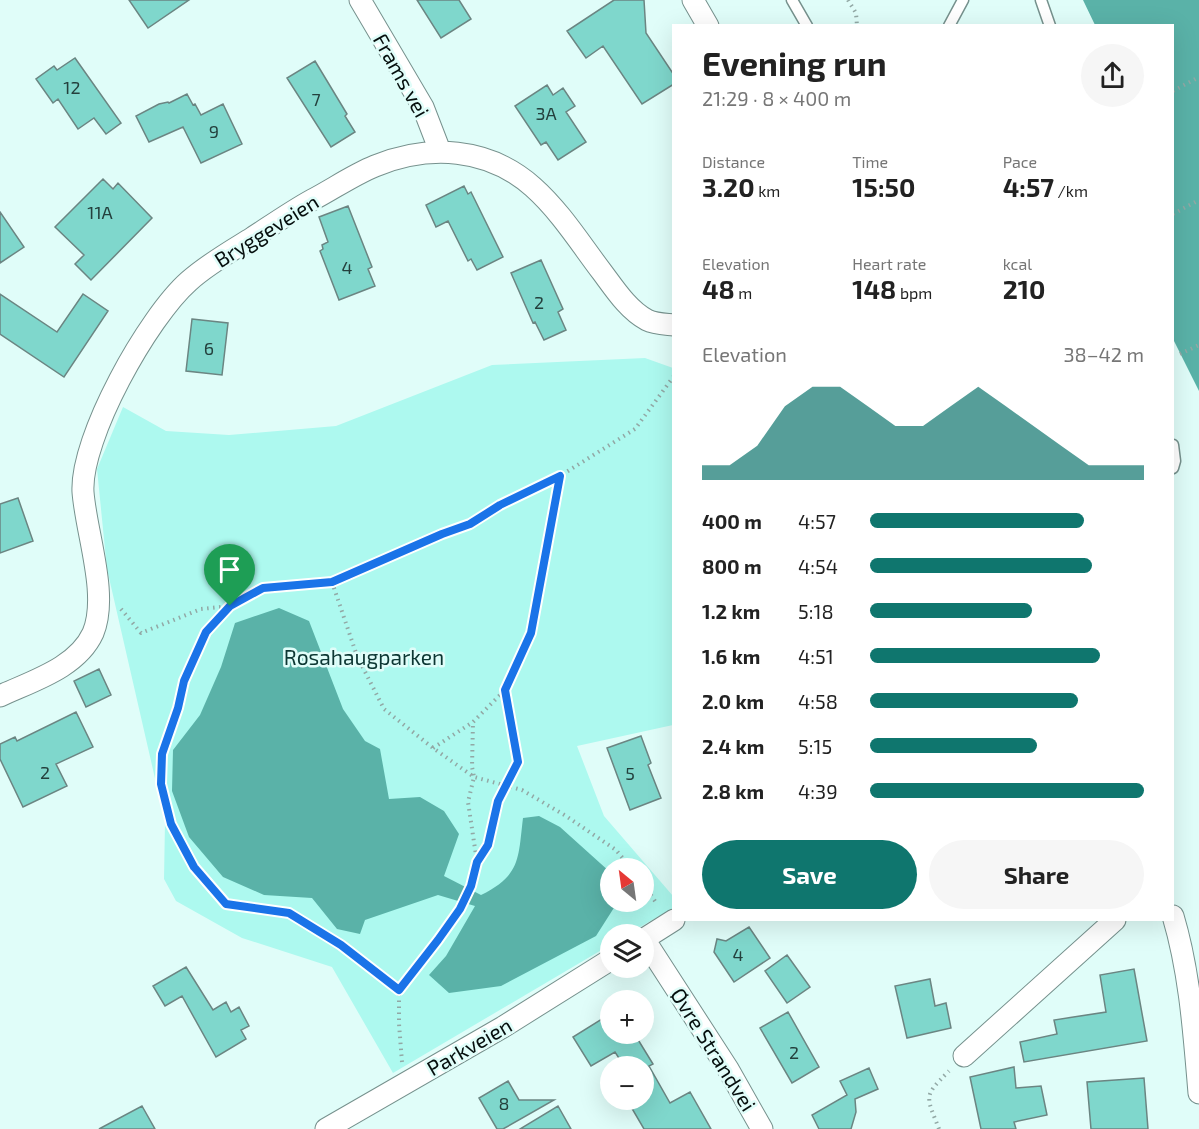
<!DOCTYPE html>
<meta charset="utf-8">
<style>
body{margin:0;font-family:"Exo 2",sans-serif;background:#f6f6f6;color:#222;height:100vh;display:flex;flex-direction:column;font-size:22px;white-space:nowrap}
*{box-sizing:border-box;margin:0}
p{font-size:20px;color:#767676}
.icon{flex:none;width:33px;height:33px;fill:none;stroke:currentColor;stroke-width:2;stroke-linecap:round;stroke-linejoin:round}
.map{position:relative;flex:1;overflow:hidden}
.side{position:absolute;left:672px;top:24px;width:502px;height:897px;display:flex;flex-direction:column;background:#fff;border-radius:0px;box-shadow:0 6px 24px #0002}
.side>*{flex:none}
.needle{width:39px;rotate:331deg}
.controls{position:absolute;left:600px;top:858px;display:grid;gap:12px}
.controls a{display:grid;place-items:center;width:54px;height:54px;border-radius:50%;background:#fff;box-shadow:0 6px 24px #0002;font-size:30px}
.pin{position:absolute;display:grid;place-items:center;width:51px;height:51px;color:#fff;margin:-62px -26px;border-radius:50% 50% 50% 0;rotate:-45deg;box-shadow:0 0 6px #0007}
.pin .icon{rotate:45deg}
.round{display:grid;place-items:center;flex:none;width:63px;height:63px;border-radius:32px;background:#f6f6f6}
.summary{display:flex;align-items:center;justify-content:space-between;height:102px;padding:0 30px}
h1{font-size:33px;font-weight:700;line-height:45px}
.figures{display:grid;grid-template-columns:repeat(3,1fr);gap:9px;height:102px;padding:6px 30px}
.figures div{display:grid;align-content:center}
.figures b{font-size:26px;font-weight:700}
.figures small{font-size:16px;font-weight:400}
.figures p{font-size:16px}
.chart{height:168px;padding:12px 30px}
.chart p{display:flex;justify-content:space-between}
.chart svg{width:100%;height:108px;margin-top:6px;fill:#0f766e;opacity:.7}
.action{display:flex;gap:12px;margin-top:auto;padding:12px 30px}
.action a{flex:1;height:69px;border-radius:36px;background:#0f766e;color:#fff;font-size:24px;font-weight:700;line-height:69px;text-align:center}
.action a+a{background:#f6f6f6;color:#222}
ul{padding:0 30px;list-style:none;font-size:20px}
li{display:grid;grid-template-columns:96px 72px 1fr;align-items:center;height:45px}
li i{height:15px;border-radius:8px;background:#0f766e}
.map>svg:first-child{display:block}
</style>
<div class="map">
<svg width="1199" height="1129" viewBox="0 0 1199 1129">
<rect width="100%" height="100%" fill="#e0fdf9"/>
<path fill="#adf9ef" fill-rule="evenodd" d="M 645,358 L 673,368 L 673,725 L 577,746 L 604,816 L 673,896 L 673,908 L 628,934 L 610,934 L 610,945 L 393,1073 L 332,967 L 242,938 L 176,901 L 164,879 L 165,822 L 107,569 L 97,469 L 123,407 L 166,431 L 229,435 L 336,426 L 492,365 ZM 610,868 L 644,868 L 644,902 L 610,902 Z"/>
<path fill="#5ab2a8" d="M 1083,0 L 1199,0 L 1199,391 L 1173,339 L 1173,26 L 1095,25 Z
M 279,608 L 309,621 L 343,709 L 365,741 L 380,749 L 389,799 L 420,797 L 444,811 L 459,834 L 444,876 L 481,895 C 521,875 518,859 523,818 L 539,816 L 560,827 L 610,872 L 610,902 L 616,902 L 617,903 L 596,936 L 501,986 L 449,993 L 429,975 L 446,956 L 475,906 L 438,895 L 365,920 L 360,934 L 337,929 L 312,898 L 264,895 L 223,877 L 189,837 L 172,791 L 173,750 L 200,715 L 221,667 L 235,623 Z"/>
<path fill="#7fd7cc" stroke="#6b8582" stroke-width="1.5" d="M 129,0 L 189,0 L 148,28 Z
M 417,0 L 459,0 L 471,19 L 441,38 Z
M 614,0 L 644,0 L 646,33 L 674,75 L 674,84 L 642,104 L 603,46 L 586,58 L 567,31 Z
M 75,58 L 121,123 L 106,134 L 94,118 L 78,129 L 58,99 L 53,103 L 36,79 L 54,66 L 57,70 Z
M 315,61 L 347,114 L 345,116 L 355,132 L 331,147 L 287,78 Z
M 547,85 L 553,95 L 563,88 L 575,106 L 566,112 L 586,142 L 558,160 L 546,142 L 541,145 L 515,106 Z
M 187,94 L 193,105 L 195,104 L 201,115 L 223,104 L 242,144 L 201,163 L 183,127 L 149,142 L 136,116 L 159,104 L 168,102 L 169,103 Z
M 103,179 L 113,189 L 118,183 L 152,218 L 91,280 L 75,264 L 84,255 L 55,227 Z
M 464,186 L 468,194 L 471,192 L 503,257 L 477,270 L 471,259 L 468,261 L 448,221 L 436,227 L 426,205 Z
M 348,206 L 372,267 L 368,269 L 375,286 L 339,300 L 320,251 L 323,249 L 322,245 L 328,242 L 319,217 Z
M 0,212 L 24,247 L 0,263 Z
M 541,260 L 563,309 L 558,312 L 566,330 L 544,340 L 535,322 L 533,323 L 511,273 Z
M 0,294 L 57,332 L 83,294 L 108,311 L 64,377 L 0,334 Z
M 192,319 L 228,323 L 222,375 L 186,371 Z
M 18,498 L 33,541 L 0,553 L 0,504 Z
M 99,669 L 111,695 L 86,707 L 74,681 Z
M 76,712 L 93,747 L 56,764 L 67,786 L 23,807 L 0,759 L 0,744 L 15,737 L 17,741 Z
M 641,736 L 651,763 L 648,765 L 661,798 L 630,810 L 607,748 Z
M 749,927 L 770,958 L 734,982 L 714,952 L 717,939 L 726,941 Z
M 787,955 L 810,987 L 787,1003 L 765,971 Z
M 186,967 L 213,1010 L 226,1002 L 231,1012 L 239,1007 L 249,1026 L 241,1030 L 246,1039 L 216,1057 L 182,996 L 165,1006 L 153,986 Z
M 1134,969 L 1147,1041 L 1024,1062 L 1020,1042 L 1057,1034 L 1054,1020 L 1106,1012 L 1100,975 Z
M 930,979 L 935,1006 L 946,1003 L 951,1028 L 907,1038 L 895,986 Z
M 788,1012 L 819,1067 L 792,1083 L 760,1028 Z
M 610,1014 L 610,1034 L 645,1034 L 637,1038 L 653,1064 L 649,1066 L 670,1103 L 690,1092 L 711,1129 L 644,1129 L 627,1100 L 644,1100 L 644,1066 L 624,1066 L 615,1052 L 591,1066 L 573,1037 Z
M 1014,1067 L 1016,1088 L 1041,1086 L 1047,1115 L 1014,1122 L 1016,1129 L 981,1129 L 970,1077 Z
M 869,1068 L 878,1089 L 855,1099 L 856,1112 L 851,1129 L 819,1129 L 812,1115 L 847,1095 L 840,1081 Z
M 1144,1078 L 1148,1129 L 1091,1129 L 1087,1082 Z
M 508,1081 L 519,1100 L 554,1100 L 503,1129 L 497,1129 L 479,1098 Z
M 142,1106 L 155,1129 L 99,1129 Z
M 558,1106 L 571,1129 L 520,1129 Z"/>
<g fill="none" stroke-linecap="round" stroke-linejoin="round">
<defs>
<path id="lane" d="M 792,0 L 807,26
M 1041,0 L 1050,26
M 949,26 L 963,0
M 1173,445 L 1175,461 L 1173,468"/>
<path id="street" d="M 360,0 L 423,107 L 440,151
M 693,0 L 708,26
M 0,696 C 32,681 77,668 93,633 C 109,595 86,533 83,492 C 80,438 148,317 189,281 C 208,264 231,251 252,238 C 272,225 292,211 312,200 C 333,189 353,175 375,166 C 429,144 488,147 533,187 C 560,211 580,243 602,272 C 614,288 628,310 647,320 C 655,324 665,324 674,325
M 1173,916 C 1190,973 1194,1034 1199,1093
M 644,939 L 728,1069 L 762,1129
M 644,939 L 674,920
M 964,1056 L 1115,920
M 326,1129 L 503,1027 L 610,960"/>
</defs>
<use href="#lane" stroke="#76918d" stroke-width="13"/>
<use href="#street" stroke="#76918d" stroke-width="23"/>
<path stroke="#92a8a5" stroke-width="4" stroke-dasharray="1.5 4.5" stroke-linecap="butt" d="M 848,0 L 856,13 L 857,26
M 1173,91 L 1199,77
M 1173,214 L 1199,200
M 1180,354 L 1199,345
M 332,582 L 357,656 L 384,709 L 433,748 L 474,777 L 522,790 L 566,816 L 616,850 L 631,868
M 121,609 L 141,633 L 201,609 L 230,606
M 433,748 L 473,722 L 505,690 L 531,633 L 560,476
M 477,862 L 488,845 L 498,801 L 518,762 L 505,690
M 644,885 L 657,904
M 399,990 L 341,946 L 289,913 L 226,904 L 194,867 L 171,824 L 161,784 L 162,755 L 178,708 L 184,681 L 206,632 L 230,606 L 263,588 L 332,582 L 442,534 L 470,524 L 500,505 L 560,476 L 635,429 L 674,376
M 402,1062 L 399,1024 L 399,990 L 438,940 L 461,909 L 471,886 L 477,862 L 468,802 L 474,777 L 472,767 L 473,722
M 939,1129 C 926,1095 923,1097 949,1071"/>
<use href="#lane" stroke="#fff" stroke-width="10"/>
<use href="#street" stroke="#fff" stroke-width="21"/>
</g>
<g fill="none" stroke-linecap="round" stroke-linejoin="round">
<defs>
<path id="route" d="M 560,476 L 531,633 L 505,690 L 518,762 L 498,801 L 488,845 L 477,862 L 471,886 L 460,909 L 438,940 L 399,990 L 341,945 L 289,913 L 226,904 L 194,867 L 171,824 L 161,784 L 162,754 L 178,708 L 184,681 L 206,632 L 230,606 L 263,588 L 332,582 L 442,534 L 470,524 L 500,505 Z"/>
</defs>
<use href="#route" stroke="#fff" stroke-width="12"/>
<use href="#route" stroke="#1a73e8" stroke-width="8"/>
</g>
<g text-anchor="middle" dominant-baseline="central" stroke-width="5" stroke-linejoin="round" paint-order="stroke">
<g font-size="18" fill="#24403d">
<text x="72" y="87">12</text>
<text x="316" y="99">7</text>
<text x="546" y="113">3A</text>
<text x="214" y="131">9</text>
<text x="100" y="212">11A</text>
<text x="347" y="267">4</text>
<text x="539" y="302">2</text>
<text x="209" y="348">6</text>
<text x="45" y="772">2</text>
<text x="630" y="773">5</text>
<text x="738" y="954">4</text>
<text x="794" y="1052">2</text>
<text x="504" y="1103">8</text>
</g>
<g font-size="21" fill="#050e0d" stroke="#e0fdf9">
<text transform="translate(402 75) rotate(61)">Frams vei</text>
<text transform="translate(266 230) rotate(-32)">Bryggeveien</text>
<text transform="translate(469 1046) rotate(-30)">Parkveien</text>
<text transform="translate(714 1049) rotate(58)">Øvre Strandvei</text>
</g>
<g font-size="21" fill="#0c3733" stroke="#e0fdf9">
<text x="364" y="656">Rosahaugparken</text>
</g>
</g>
</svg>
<div class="controls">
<a><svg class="needle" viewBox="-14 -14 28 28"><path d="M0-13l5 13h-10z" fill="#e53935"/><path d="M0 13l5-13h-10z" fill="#767676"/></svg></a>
<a><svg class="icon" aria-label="layers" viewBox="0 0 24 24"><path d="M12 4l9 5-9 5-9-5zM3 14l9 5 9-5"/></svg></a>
<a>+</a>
<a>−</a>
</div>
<div class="pin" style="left:230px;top:606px;background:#1e9e55"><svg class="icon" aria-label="arrive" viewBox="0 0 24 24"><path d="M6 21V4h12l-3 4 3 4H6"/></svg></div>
<section class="side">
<div class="summary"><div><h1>Evening run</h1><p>21:29 · 8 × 400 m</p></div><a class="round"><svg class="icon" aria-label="share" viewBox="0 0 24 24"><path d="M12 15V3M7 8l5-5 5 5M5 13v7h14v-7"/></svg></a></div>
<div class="figures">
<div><p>Distance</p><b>3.20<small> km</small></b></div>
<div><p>Time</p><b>15:50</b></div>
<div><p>Pace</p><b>4:57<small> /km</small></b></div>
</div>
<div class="figures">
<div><p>Elevation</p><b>48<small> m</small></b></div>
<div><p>Heart rate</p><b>148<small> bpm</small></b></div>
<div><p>kcal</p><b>210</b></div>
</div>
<div class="chart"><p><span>Elevation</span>38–42 m</p>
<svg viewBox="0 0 160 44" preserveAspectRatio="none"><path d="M0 44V38L10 38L20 30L30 14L40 6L50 6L60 14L70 22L80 22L90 14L100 6L110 14L120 22L130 30L140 38L150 38L160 38V44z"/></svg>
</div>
<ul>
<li><b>400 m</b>4:57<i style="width:78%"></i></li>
<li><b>800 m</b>4:54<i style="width:81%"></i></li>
<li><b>1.2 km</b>5:18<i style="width:59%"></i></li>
<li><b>1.6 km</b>4:51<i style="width:84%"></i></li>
<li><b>2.0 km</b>4:58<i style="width:76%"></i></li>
<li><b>2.4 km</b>5:15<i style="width:61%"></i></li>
<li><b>2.8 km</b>4:39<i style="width:100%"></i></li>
</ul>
<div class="action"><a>Save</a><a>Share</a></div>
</section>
</div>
